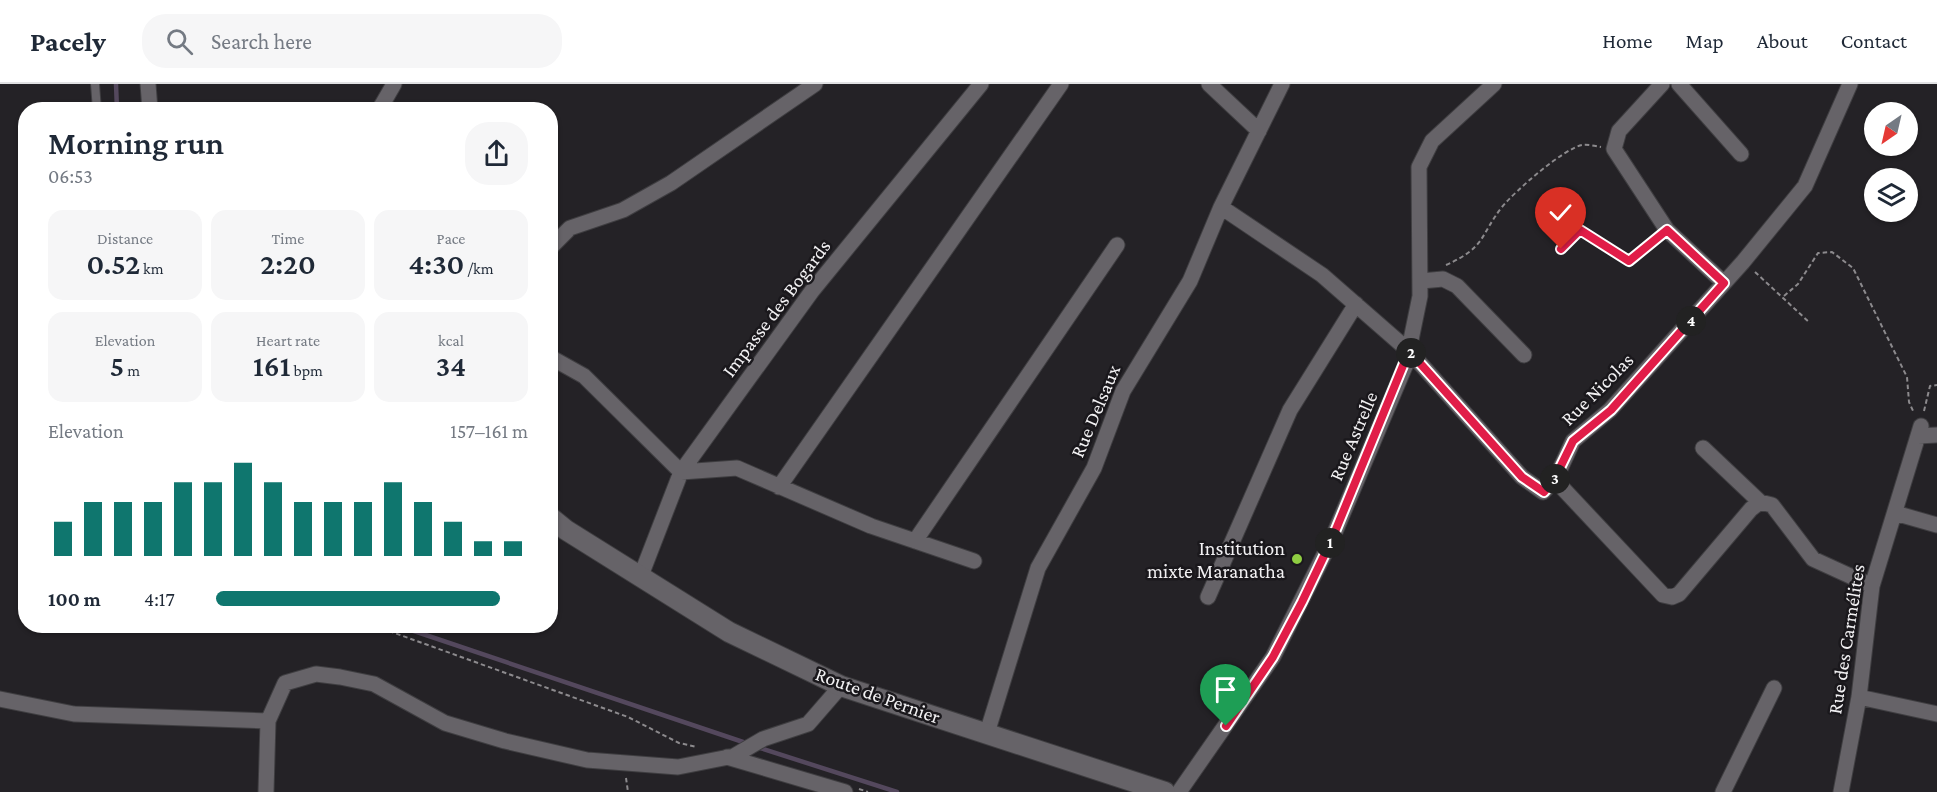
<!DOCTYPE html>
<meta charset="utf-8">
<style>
body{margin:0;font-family:"Crimson Pro",serif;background:#f6f6f7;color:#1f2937;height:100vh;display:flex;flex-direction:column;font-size:22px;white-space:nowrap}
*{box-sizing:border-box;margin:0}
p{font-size:20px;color:#747a83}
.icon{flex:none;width:33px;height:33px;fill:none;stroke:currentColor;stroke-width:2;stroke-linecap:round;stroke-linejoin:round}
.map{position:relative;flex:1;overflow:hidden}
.side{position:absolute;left:18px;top:18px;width:540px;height:531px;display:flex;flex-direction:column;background:#fff;border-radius:24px;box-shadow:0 2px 4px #0004}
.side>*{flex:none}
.needle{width:39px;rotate:214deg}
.buttons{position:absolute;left:1864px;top:18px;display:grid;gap:12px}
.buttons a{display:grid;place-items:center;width:54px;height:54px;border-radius:50%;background:#fff;box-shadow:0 2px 4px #0004;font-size:30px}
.pin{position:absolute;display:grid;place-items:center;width:51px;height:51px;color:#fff;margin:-62px -26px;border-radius:50% 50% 50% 0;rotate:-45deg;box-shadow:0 0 6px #0007}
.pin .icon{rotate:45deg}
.km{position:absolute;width:30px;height:30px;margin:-15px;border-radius:50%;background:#222;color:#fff;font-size:16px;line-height:30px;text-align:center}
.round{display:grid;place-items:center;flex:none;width:63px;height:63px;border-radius:24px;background:#f6f6f7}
.headline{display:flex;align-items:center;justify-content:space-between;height:102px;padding:0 30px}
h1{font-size:33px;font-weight:600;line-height:45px}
.metrics{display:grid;grid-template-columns:repeat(3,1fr);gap:9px;height:102px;padding:6px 30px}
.metrics div{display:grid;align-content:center;border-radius:15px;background:#f6f6f7;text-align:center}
.metrics b{font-size:30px;font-weight:600}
.metrics small{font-size:16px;font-weight:400}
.metrics p{font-size:16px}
.chart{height:168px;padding:12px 30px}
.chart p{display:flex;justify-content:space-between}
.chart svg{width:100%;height:108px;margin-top:6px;stroke:#0f766e;stroke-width:6}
ul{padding:0 30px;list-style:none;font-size:20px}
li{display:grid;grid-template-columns:96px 72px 1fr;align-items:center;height:45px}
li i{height:15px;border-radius:8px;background:#0f766e}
header{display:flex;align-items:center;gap:36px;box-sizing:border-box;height:84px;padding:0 30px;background:#fff;border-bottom:2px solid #e0e1e3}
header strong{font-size:28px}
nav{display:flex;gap:33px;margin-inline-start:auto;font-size:21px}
.search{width:420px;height:54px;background:#f6f6f7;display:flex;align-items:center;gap:15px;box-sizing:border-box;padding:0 21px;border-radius:24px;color:#747a83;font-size:22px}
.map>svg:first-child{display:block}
</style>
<header>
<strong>Pacely</strong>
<div class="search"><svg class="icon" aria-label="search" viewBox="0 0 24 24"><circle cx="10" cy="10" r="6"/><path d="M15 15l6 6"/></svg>Search here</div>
<nav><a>Home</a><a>Map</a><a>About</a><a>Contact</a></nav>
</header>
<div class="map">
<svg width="1937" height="708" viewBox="0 0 1937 708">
<rect width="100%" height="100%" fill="#242226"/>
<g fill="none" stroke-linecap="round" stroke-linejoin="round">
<path stroke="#54485d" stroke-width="4.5" d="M 116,0 L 117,26
M 399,542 L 746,659
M 757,663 L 897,708"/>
<defs>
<path id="service" d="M 95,0 L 97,26"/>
<path id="minor" d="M 148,0 L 150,26
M 1209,0 L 1259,47
M 1662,0 L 1619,47 L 1614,65 L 1667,146 L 1724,199
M 1679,0 L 1741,70
M 379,26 L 394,0
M 1221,123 L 1322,191 L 1409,267 L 1522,393 L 1543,408 L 1555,396 L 1573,357 L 1610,326 L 1743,178 L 1805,102 L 1850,0
M 550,164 L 570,144 L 623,126 L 671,99 L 815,0
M 1421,197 L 1443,195 L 1457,202 L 1524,271
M 550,273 L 584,292 L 681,388 L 737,384 L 871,442 L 974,477
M 1918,352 L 1937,351
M 1703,364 L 1760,418
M 1555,396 L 1663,511 L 1672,513 L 1679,510 L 1751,425 L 1760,418 L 1772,421 L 1813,475 L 1872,502
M 779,403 L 1061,0
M 1895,429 L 1937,441
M 915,457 L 1117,161
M 640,494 L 681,388 L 812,207 L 981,0
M 1208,513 L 1290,326 L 1356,220
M 1859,613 L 1937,630
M 0,615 L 74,630 L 268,637
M 987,649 L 1038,484 L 1094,384 L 1123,307 L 1190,197 L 1221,123 L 1282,0
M 727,673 L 845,708
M 266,708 L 268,637 L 285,599 L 316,590 L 340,593 L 374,600 L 445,639 L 505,657 L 587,676 L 678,683 L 734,672 L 763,655 L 808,640 L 841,602
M 1179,708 L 1273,573 L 1332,455 L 1406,280 L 1420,212 L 1419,83 L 1432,57 L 1494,0
M 1723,708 L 1774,604
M 1841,708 L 1859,613 L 1872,502 L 1921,342"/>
<path id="tertiary" d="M 550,433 L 566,446 L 729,548 L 841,602 L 1165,708"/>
</defs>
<use href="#service" stroke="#3f3e41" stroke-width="10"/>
<use href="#minor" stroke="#3f3e41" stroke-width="17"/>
<use href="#tertiary" stroke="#3f3e41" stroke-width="22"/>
<path stroke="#8c8a8d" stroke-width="2" stroke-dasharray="4.5 3" stroke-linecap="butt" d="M 1561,165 L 1580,146 L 1629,177 L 1656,155
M 1446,181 C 1486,163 1479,153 1502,123 C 1515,107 1563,65 1582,61 C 1587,60 1595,62 1601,63
M 1755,188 L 1810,239
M 1784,212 L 1798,200 L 1818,169 L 1832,168 L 1853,184 L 1907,293 L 1909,318 L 1914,329
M 1924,327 L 1930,302 L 1937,301
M 375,542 L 628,633 L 679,659 L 697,663
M 626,694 L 628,708
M 859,705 L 868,708"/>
<use href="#service" stroke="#666368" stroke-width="8"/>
<use href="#minor" stroke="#666368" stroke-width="15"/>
<use href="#tertiary" stroke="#666368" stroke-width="20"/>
</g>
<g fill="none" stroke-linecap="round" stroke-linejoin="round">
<defs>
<path id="route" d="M 1226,642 L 1273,573 L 1302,518 L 1332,455 L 1409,267 L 1522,393 L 1544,408 L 1554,396 L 1573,357 L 1611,326 L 1724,199 L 1667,146 L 1629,177 L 1580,146 L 1561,165"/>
</defs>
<use href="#route" stroke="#fff" stroke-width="12"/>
<use href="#route" stroke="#e11d48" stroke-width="8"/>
</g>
<circle fill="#8fcd42" stroke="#1a181c" stroke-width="2" cx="1297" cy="475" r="6"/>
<g text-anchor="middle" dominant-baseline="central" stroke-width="5" stroke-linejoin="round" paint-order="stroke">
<g font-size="20" fill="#f2f1f3" stroke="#1a181c">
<text transform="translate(776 224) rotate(-53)">Impasse des Bogards</text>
<text transform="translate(1597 305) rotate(-45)">Rue Nicolas</text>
<text transform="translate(1095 327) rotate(-67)">Rue Delsaux</text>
<text transform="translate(1353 352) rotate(-67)">Rue Astrelle</text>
<text transform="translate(1846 555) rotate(-81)">Rue des Carmélites</text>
<text transform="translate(878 611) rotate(20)">Route de Pernier</text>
</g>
<g font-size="20" fill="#f2f1f3" stroke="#1a181c" text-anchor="end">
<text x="1285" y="464">Institution<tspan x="1285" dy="23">mixte Maranatha</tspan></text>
</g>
</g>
</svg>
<div class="buttons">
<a><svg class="needle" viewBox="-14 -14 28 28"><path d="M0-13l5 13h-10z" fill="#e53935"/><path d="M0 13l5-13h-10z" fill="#747a83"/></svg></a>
<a><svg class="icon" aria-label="layers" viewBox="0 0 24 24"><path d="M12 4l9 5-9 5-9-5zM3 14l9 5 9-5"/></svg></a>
</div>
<div class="pin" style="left:1226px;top:642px;background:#1e9e55"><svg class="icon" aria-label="arrive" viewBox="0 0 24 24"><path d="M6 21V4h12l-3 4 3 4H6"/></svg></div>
<div class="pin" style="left:1561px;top:165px;background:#d93025"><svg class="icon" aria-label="check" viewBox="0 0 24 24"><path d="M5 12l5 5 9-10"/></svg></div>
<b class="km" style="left:1330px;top:459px">1</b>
<b class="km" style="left:1411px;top:269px">2</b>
<b class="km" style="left:1555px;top:395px">3</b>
<b class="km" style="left:1691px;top:237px">4</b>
<section class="side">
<div class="headline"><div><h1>Morning run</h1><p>06:53</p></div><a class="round"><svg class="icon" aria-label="share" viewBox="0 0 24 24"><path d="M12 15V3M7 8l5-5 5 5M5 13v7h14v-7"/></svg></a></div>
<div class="metrics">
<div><p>Distance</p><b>0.52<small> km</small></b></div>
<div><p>Time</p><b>2:20</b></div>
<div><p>Pace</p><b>4:30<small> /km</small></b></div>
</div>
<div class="metrics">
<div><p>Elevation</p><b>5<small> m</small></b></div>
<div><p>Heart rate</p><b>161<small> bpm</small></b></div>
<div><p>kcal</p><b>34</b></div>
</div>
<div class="chart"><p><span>Elevation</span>157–161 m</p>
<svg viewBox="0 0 160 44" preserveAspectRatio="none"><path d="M5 44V30M15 44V22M25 44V22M35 44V22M45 44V14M55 44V14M65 44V6M75 44V14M85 44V22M95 44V22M105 44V22M115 44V14M125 44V22M135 44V30M145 44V38M155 44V38"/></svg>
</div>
<ul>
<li><b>100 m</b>4:17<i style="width:91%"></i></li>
</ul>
</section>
</div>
